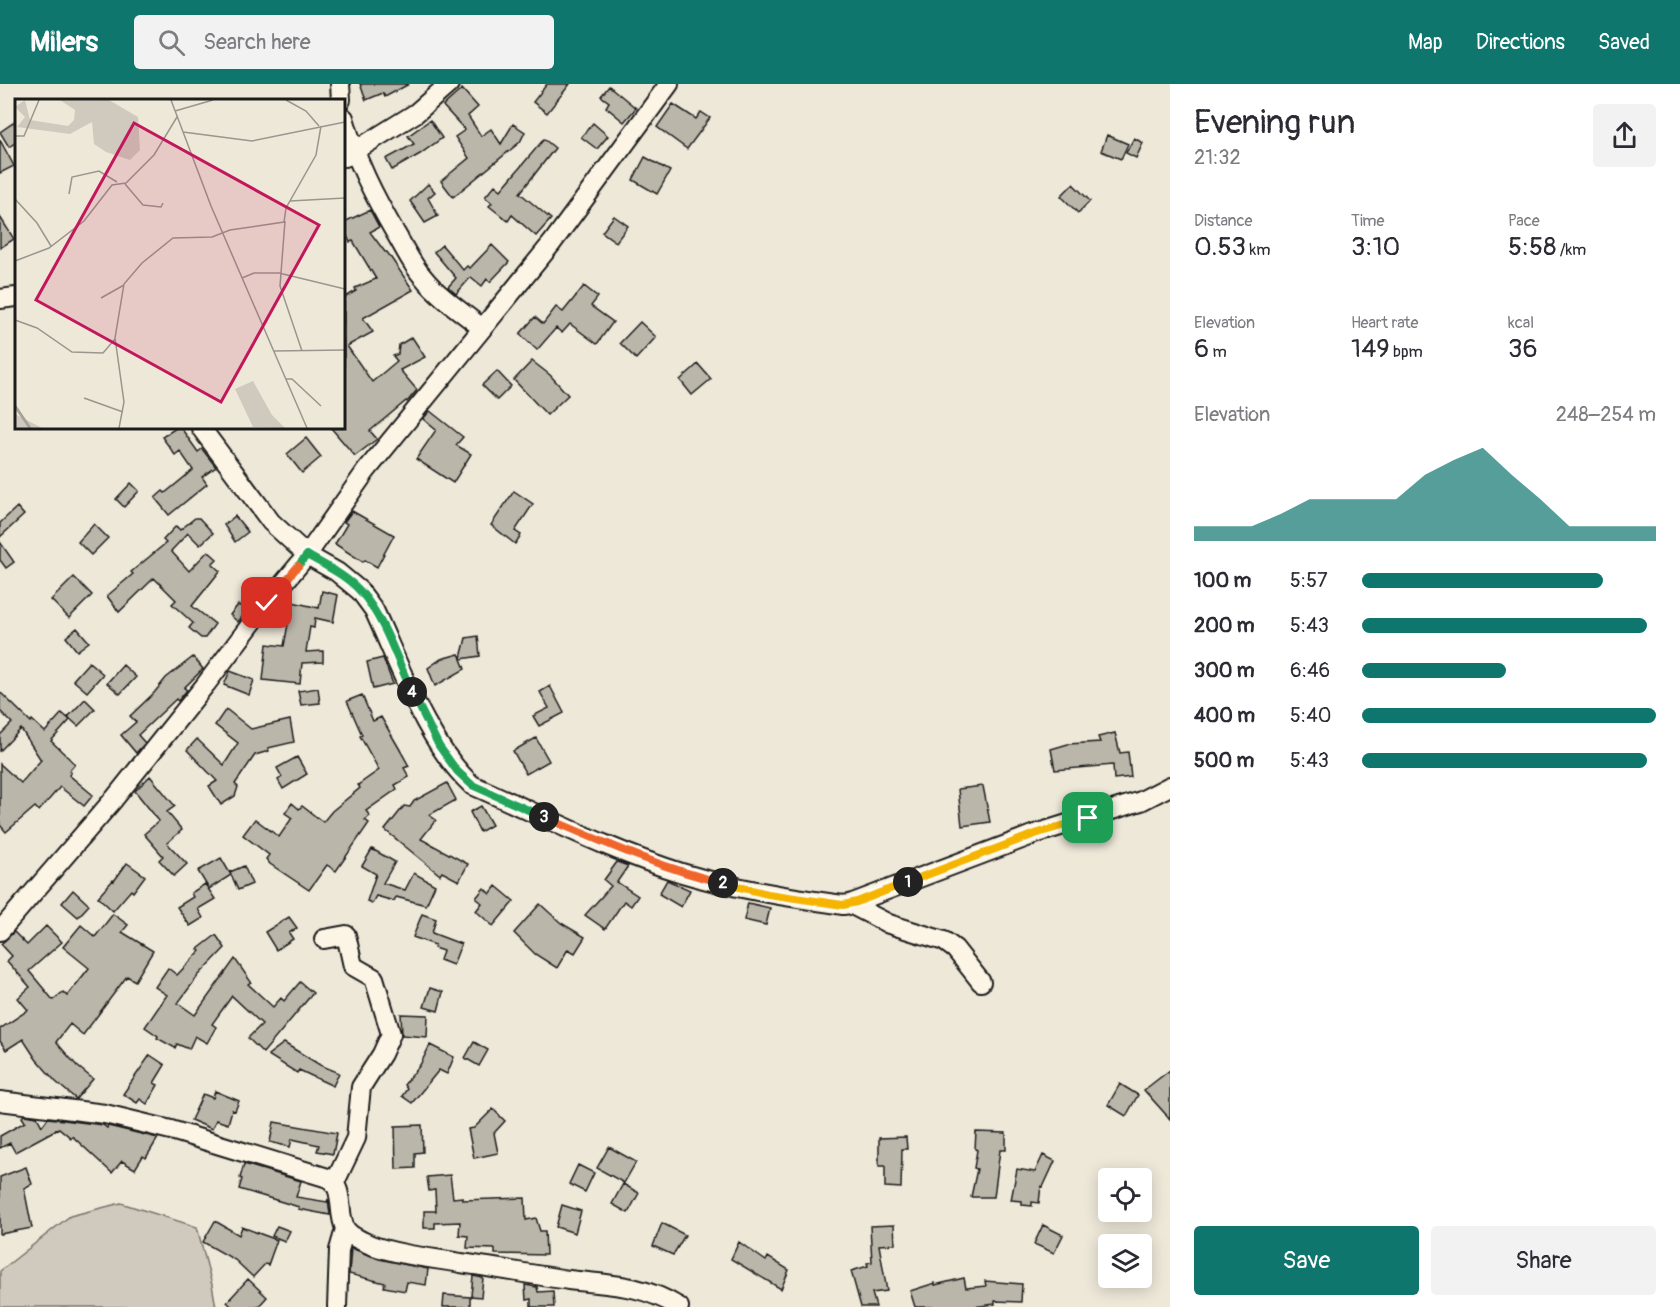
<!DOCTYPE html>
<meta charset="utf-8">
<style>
body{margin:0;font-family:Pangolin,sans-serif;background:#f2f2f3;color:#2b2b33;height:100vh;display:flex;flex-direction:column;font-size:22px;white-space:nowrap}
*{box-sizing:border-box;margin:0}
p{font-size:20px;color:#7c7c81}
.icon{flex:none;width:33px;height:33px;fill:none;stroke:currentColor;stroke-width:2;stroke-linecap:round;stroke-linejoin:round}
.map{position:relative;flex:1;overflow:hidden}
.drawer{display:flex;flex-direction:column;background:#fff;width:510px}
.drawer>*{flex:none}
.fabs{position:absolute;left:1098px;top:1084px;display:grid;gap:12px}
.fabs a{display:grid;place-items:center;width:54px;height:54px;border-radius:6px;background:#fff;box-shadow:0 3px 15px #0003;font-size:30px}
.pin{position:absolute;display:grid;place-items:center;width:51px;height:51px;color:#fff;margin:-26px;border-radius:12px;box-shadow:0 3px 9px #0006}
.km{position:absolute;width:30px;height:30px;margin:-15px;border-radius:50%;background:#222;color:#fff;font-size:16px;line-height:30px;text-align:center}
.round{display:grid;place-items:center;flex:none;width:63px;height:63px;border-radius:6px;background:#f2f2f3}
.overview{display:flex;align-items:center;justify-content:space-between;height:102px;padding:0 24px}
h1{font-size:33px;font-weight:600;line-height:45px}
.stats{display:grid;grid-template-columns:repeat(3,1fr);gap:9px;height:102px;padding:6px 24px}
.stats div{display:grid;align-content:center}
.stats b{font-size:26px;font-weight:600}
.stats small{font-size:16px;font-weight:400}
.stats p{font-size:16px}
.chart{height:168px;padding:12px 24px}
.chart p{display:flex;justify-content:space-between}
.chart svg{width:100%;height:108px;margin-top:6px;fill:#0f766e;opacity:.7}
.primary-button{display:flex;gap:12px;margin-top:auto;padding:12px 24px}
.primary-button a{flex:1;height:69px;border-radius:6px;background:#0f766e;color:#fff;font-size:24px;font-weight:600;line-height:69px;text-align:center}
.primary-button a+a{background:#f2f2f3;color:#2b2b33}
ul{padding:0 24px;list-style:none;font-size:20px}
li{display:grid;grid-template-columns:96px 72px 1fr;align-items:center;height:45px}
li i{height:15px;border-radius:8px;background:#0f766e}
header{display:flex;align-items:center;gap:36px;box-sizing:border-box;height:84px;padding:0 30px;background:#0f766e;color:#fff}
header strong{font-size:28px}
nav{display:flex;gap:33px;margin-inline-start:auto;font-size:21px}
.search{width:420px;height:54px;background:#f2f2f3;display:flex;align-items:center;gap:15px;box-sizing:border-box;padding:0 21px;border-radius:6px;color:#7c7c81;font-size:22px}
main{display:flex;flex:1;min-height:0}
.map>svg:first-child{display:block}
</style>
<header>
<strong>Milers</strong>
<div class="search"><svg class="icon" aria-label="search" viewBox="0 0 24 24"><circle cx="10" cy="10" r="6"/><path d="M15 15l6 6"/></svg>Search here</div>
<nav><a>Map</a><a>Directions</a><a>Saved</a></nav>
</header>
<main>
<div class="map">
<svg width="1170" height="1223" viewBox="0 0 1170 1223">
<rect width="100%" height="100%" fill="#eee8d9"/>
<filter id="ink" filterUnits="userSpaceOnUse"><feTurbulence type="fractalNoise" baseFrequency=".0167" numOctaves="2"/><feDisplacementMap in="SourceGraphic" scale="12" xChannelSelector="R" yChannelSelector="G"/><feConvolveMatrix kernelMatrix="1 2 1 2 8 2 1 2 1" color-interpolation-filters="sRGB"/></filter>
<g filter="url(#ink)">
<path fill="#cfcabd" stroke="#76736c" stroke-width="1.5" d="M 121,1119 L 197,1143 L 212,1201 L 216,1223 L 0,1223 L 0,1187 L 70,1132 Z"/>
<path fill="#bab6aa" stroke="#1c1c1c" stroke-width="1.5" d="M 360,0 L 409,0 L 385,13 L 383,9 L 366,16 Z
M 547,0 L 570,0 L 547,29 L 533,18 Z
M 609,2 L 636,24 L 624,38 L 606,23 L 609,18 L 601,12 Z
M 462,5 L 478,23 L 468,32 L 481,52 L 491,45 L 501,60 L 513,40 L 525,48 L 520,58 L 453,113 L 441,97 L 469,74 L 455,53 L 465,46 L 443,22 Z
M 673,20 L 696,35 L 701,28 L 710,34 L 687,65 L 657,43 Z
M 430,36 L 442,54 L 420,70 L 392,86 L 386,75 L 414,60 L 408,52 Z
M 16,37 L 16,58 L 9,63 L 0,48 Z
M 593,39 L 608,52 L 597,65 L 581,53 Z
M 1107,51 L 1128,60 L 1121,75 L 1101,67 Z
M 1134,54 L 1143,59 L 1136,74 L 1126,69 Z
M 544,55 L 555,64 L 520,109 L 551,135 L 536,152 L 512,131 L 508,137 L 489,122 L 492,119 L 485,113 L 495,101 L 501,106 Z
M 0,56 L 14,82 L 0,89 Z
M 645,73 L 670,87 L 657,110 L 633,96 Z
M 428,100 L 435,108 L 428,114 L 438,132 L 425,139 L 410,117 Z
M 1073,100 L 1090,117 L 1078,129 L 1061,112 Z
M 370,126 L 379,143 L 370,148 L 385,168 L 387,168 L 413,206 L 363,234 L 373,248 L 347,262 L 372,298 L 397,277 L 393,272 L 398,270 L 399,261 L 412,253 L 425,273 L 400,286 L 417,306 L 407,318 L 406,317 L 370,347 L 377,355 L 355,372 L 331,344 L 344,344 L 344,214 L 356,207 L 355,204 L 376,195 L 353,157 L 350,158 L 344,146 L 344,138 Z
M 614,132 L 628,142 L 616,158 L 602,148 Z
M 0,133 L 14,155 L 0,164 Z
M 442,161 L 463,186 L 467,182 L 470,184 L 492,161 L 509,178 L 490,198 L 487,195 L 482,202 L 471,193 L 456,210 L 448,203 L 456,194 L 434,168 Z
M 584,202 L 598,213 L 591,222 L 613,238 L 597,260 L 570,240 L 562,249 L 556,244 L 537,266 L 520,250 L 535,233 L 543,240 L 556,223 L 563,228 Z
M 640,238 L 656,253 L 636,275 L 620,259 Z
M 532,277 L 550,291 L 568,311 L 547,331 L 514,296 Z
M 698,280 L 711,295 L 692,311 L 680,296 Z
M 497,287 L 511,302 L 497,316 L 482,301 Z
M 430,327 L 463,353 L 456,361 L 471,370 L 453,399 L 416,375 L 436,346 L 423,335 Z
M 176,344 L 181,344 L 198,368 L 202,365 L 216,383 L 202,393 L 207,400 L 169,431 L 155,414 L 163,407 L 165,409 L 193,386 L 180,367 L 175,371 L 162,353 Z
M 306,354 L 321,373 L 302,389 L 287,370 Z
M 131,399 L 139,407 L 124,423 L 116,415 Z
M 514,407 L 533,420 L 515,447 L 521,451 L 515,460 L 491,441 Z
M 17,423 L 24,431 L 0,453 L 0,439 Z
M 352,427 L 394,451 L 377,483 L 365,476 L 363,478 L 335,460 L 347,440 L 344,438 Z
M 235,432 L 248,448 L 235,458 L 224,441 Z
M 195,434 L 199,434 L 213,449 L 200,461 L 188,449 L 171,467 L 189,487 L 208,467 L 217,475 L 212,480 L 220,487 L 192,522 L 215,540 L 205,554 L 201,554 L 189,544 L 193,539 L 172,520 L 176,516 L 154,494 L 119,528 L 107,512 L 133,490 L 131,488 L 166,459 L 163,456 L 176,442 L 180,446 Z
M 94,440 L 108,454 L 91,471 L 78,458 Z
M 0,458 L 14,478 L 6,484 L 0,476 Z
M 74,493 L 92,511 L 69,534 L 51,516 Z
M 252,507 L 258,512 L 238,538 L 230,531 L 238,521 L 240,522 Z
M 322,507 L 338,511 L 333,538 L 315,534 L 314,544 L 310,543 L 306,568 L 323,567 L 323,578 L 302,579 L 300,600 L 263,596 L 267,560 L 284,562 L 288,540 L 269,535 L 284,516 L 319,524 Z
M 77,544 L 89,558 L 77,567 L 66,553 Z
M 478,552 L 480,572 L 461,575 L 465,585 L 435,602 L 428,584 L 441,575 L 459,570 L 461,574 L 466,554 Z
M 193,573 L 203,585 L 184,604 L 187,606 L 178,617 L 176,615 L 138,651 L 145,659 L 136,669 L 121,651 L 136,638 L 130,632 L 154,609 L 166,594 Z
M 383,574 L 393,600 L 373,605 L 367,578 Z
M 89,578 L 103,590 L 87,608 L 73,596 Z
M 123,581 L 136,593 L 120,610 L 107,599 Z
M 230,587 L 254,596 L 249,611 L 224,601 Z
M 550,602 L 564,629 L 539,642 L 533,632 L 549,624 L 540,608 Z
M 318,604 L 320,619 L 301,621 L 298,607 Z
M 0,608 L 31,638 L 32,636 L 45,648 L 62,629 L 70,636 L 51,657 L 75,680 L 69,687 L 71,688 L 69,691 L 93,711 L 84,722 L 60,703 L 39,727 L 35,723 L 6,748 L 0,741 L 0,680 L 21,699 L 41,676 L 21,645 L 0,667 L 0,651 L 12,639 L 0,627 Z
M 362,611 L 373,637 L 381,633 L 399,664 L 409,682 L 404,684 L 409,693 L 395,701 L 397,705 L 366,727 L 370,732 L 365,736 L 369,739 L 336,787 L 327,781 L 309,806 L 270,780 L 266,775 L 269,771 L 243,751 L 255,735 L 279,753 L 292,734 L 285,729 L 292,719 L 299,725 L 302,722 L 323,738 L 332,727 L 360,704 L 358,701 L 379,686 L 360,652 L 362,651 L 347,617 Z
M 85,615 L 95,625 L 78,642 L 68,633 Z
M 226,625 L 251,645 L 290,636 L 294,658 L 268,664 L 269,667 L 255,671 L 235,700 L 238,703 L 235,712 L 221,721 L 209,702 L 217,697 L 187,666 L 197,655 L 224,681 L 238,659 L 215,641 Z
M 1115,649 L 1120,669 L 1128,668 L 1131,693 L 1114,695 L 1113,681 L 1055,686 L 1051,665 L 1068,660 L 1100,658 L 1098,653 Z
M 536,654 L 549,677 L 526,690 L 513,667 Z
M 297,673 L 307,690 L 283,705 L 278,696 L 282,693 L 277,684 Z
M 150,692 L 175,722 L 167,728 L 182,746 L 167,759 L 187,780 L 174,792 L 159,776 L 163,772 L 144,750 L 159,737 L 135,707 Z
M 447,699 L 456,716 L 429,731 L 436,736 L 421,755 L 468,780 L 459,797 L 442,788 L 440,791 L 385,746 L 404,722 L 410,723 L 414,717 Z
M 983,702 L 990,738 L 962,742 L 958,705 Z
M 481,722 L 492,741 L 480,748 L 470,728 Z
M 372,765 L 395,778 L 383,799 L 405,806 L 414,789 L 435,801 L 426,821 L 396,813 L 394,817 L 376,812 L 372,819 L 367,817 L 376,790 L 362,782 Z
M 221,774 L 231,791 L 209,805 L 198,787 Z
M 617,778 L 628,782 L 617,798 L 638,812 L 631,822 L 624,817 L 605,845 L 585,831 L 611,802 L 604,796 Z
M 127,779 L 145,792 L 133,808 L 131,806 L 113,827 L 98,813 L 113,796 L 114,797 Z
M 244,782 L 252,800 L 238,806 L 230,788 Z
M 667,796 L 690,806 L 681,823 L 659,810 Z
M 205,800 L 215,815 L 198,825 L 203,834 L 190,842 L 177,823 L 193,813 L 191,809 Z
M 496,802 L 514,817 L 493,842 L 476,827 L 482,819 L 476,814 L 484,804 L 490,810 Z
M 73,806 L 89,821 L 78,833 L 62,819 Z
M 748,819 L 770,824 L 766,841 L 744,836 Z
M 540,820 L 561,839 L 585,853 L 575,869 L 568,865 L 557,884 L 535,870 L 514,849 Z
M 113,830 L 128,841 L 122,848 L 153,867 L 135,897 L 127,892 L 83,951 L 70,940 L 56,958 L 77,982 L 93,995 L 76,1015 L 56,998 L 36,975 L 23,955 L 6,966 L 0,957 L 0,945 L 28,926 L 18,914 L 30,903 L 7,877 L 12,872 L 1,860 L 14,848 L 27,861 L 46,842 L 62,858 L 29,887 L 53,916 L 63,908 L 67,912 L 89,884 L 63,863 L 81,841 L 95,853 Z
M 422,830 L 436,835 L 432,849 L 461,860 L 453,881 L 440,876 L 443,867 L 434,864 L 435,861 L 413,853 Z
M 289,833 L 297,844 L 289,849 L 293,855 L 276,866 L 265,848 Z
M 216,851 L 225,864 L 198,892 L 178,919 L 195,931 L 235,875 L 251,898 L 248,900 L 273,923 L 281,914 L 284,917 L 300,898 L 313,909 L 263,969 L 248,954 L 262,940 L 232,912 L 212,940 L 216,943 L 207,959 L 195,952 L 189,965 L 177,960 L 175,964 L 157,954 L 158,952 L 145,943 L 167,911 L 155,903 L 168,884 L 177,891 L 200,867 L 198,865 Z
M 430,904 L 443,908 L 438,927 L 424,923 Z
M 401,930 L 428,931 L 427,953 L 402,951 Z
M 474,958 L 488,966 L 479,982 L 465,974 Z
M 284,959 L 320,981 L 339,989 L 333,1002 L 299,986 L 297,989 L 268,971 Z
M 430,961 L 454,973 L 447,990 L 439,986 L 412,1019 L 402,1012 L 407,1005 L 404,1001 L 420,981 Z
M 150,971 L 165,981 L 154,999 L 158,1001 L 147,1020 L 140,1015 L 137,1019 L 123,1010 Z
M 1170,986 L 1170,1035 L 1144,1006 Z
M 1120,1000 L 1138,1011 L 1126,1032 L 1108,1021 Z
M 215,1007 L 239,1017 L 235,1027 L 232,1026 L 228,1040 L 216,1036 L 212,1045 L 191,1036 L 203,1010 L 213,1014 Z
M 493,1025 L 505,1037 L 494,1049 L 498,1069 L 474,1074 L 468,1045 L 474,1044 Z
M 24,1031 L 37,1033 L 42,1042 L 48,1034 L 103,1041 L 107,1044 L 108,1042 L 158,1054 L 146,1074 L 143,1072 L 135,1085 L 122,1077 L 112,1089 L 72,1052 L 71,1054 L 59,1044 L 15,1068 L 10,1059 L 0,1064 L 0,1052 L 25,1038 L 22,1033 Z
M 274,1038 L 337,1049 L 333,1070 L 317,1067 L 319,1061 L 292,1055 L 290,1063 L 270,1058 Z
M 422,1041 L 423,1068 L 415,1069 L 415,1084 L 396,1085 L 395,1042 Z
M 976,1048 L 1006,1049 L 1006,1066 L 1000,1066 L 994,1113 L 971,1113 L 977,1085 L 974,1084 L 977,1066 L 975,1065 Z
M 906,1053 L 907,1065 L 902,1065 L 901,1104 L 885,1103 L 885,1082 L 879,1082 L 879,1054 Z
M 609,1063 L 636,1078 L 624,1099 L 597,1084 Z
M 1043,1071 L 1055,1077 L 1043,1103 L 1041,1102 L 1039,1119 L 1032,1118 L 1032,1122 L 1022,1121 L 1022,1117 L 1011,1116 L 1017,1085 L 1035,1088 Z
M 244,1080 L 301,1097 L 296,1113 L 327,1118 L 328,1115 L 330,1131 L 298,1125 L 299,1123 L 239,1105 L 242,1095 L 240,1094 Z
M 578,1081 L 594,1089 L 585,1108 L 569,1100 Z
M 26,1083 L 32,1100 L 24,1104 L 32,1144 L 0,1150 L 0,1093 Z
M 450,1091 L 453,1114 L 462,1113 L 462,1116 L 525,1114 L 526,1136 L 536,1134 L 540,1147 L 545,1147 L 546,1171 L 495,1170 L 495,1165 L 467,1164 L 468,1152 L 459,1151 L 460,1138 L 435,1139 L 435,1144 L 424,1144 L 424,1127 L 436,1127 L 435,1106 L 429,1107 L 427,1093 Z
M 623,1100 L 639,1109 L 628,1129 L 612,1120 Z
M 562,1121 L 581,1127 L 575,1149 L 556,1143 Z
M 215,1137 L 239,1151 L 242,1143 L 277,1156 L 268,1181 L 265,1180 L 253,1193 L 235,1176 L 203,1158 Z
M 662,1139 L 685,1151 L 673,1171 L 653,1162 Z
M 894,1141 L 895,1160 L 879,1161 L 887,1207 L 872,1209 L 876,1223 L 861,1223 L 851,1187 L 868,1182 L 867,1179 L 872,1178 L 870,1142 Z
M 1043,1141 L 1063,1151 L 1054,1169 L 1034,1160 Z
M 277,1142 L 290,1147 L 285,1157 L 272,1152 Z
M 739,1158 L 766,1177 L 768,1173 L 789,1186 L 781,1205 L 731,1175 Z
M 351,1164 L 379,1175 L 428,1185 L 426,1201 L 407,1198 L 405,1207 L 384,1203 L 385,1199 L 349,1190 Z
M 473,1192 L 483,1194 L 481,1213 L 471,1212 Z
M 964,1194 L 966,1204 L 986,1202 L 985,1197 L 1022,1200 L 1021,1218 L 995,1217 L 995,1220 L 973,1223 L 915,1223 L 910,1207 L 935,1199 L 935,1201 Z
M 248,1195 L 267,1213 L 258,1223 L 232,1223 L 227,1218 Z
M 525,1201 L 537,1203 L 538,1208 L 553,1207 L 554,1223 L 531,1223 L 531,1215 L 526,1216 Z
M 444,1211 L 470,1213 L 470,1223 L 443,1223 Z"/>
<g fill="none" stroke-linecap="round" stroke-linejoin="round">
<defs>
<path id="minor" d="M 340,0 L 341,16
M 344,34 C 356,77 374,112 396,150 C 405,165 412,181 423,193 C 439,213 462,228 482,244
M 345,73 L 416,29 L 449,0
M 0,215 L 16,213
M 201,344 L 271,438 L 307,471 L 337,488 L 360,507 L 374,526 C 400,582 427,660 472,701 C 541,731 610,767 682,789 C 735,805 789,813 843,821 L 850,820 L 1035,750 L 1141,717 L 1170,702
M 850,820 L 889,840 L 944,857 L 955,865 L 981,898
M 0,847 L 114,715 L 206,600 L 267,519 L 307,471 L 366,387 L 552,159 L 669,0
M 324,855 L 346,851 L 353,882 L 374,894 L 391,950 L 382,970 L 361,1003 L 356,1054 L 335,1098
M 0,1017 L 105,1030 L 171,1046 L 328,1094 C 345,1103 337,1128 345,1144 C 349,1152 362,1157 371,1161 C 399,1171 431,1174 461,1179 C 497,1184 533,1191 569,1196 C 611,1201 642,1200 679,1223
M 337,1223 L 339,1166 L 345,1145"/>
</defs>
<use href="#minor" stroke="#1c1c1c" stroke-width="22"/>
<use href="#minor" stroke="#fcf5e5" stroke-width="18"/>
</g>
</g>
<g fill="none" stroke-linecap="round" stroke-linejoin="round" filter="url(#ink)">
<defs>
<path id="split-1" d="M 908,798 L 1035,750 L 1088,734"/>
<path id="split-2" d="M 723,799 L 768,810 L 843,821 L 857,818 L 908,798"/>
<path id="split-3" d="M 544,733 C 603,758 660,784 723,799"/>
<path id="split-4" d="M 412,608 L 439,662 L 457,687 L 472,701 L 544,733"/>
<path id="split-5" d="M 298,482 L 307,471 C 326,482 347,492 361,508 C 384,534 397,576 412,608"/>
<path id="split-6" d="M 267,519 L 298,482"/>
</defs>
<use href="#split-1" stroke="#fff" stroke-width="12"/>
<use href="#split-2" stroke="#fff" stroke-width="12"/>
<use href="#split-3" stroke="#fff" stroke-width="12"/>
<use href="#split-4" stroke="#fff" stroke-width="12"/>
<use href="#split-5" stroke="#fff" stroke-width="12"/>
<use href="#split-6" stroke="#fff" stroke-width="12"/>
<use href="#split-1" stroke="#f5b400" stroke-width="8"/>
<use href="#split-2" stroke="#f5b400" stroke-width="8"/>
<use href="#split-3" stroke="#f0652b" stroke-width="8"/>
<use href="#split-4" stroke="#22a559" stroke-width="8"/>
<use href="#split-5" stroke="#22a559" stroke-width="8"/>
<use href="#split-6" stroke="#f0652b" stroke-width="8"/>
</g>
<g transform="translate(15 15)">
<rect width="330" height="330" fill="#eee8d9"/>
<path d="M 10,1 L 15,21 L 53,27 L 59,21 L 60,11 L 45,1 L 94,1 L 123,18 L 125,51 L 115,61 L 91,53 L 79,45 L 77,23 L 55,35 L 2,28 L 10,18 L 0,8 ZM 238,282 L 257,316 L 270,329 L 238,328 L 220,290 ZM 0,315 L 27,329 L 0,329 Z" fill="#cfcabd"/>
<path fill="none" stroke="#a7a299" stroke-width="3" d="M 0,307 L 15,329"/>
<path fill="none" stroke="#9a968d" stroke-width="1.5" d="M 156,1 L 196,107 L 292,329M 271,1 L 291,12 L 304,27M 160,12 L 198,1M 168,33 L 237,42 L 330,23M 0,37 L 9,37 L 24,1M 110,85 L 128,106 L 146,108 L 148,104M 54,95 L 57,78 L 84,72 L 102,83M 0,100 L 22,124 L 36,147M 275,102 L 330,99M 270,122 L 265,187 L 287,252M 0,162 L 34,149 L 69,122 L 97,86 L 111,84 L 139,56 L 162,18M 227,179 L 239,174 L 264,174 L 330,190M 86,199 L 109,186M 0,221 L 22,229 L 57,253 L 88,254 L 100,240M 258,252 L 330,251M 271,280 L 277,280 L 306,307M 69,299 L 108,313M 104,329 L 109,303 L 100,239 L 109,185 L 127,164 L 158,139 L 197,138 L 215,131 L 269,123 L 271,109 L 301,56 L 306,27"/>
<path fill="#c2185b" fill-opacity="0.15" stroke="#c2185b" stroke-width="3" d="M 119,24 L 304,126 L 206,303 L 21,201 Z"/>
<rect width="330" height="330" fill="none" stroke="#1c1c1c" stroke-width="3"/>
</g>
</svg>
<div class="fabs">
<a><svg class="icon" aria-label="locate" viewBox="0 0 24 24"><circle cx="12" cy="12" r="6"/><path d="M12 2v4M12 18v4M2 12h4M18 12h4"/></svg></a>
<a><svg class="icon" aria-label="layers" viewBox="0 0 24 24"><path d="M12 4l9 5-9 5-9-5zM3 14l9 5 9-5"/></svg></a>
</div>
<div class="pin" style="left:1088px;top:734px;background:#1e9e55"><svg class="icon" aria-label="arrive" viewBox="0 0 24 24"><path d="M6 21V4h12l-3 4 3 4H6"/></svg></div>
<div class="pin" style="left:267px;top:519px;background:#d93025"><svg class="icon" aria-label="check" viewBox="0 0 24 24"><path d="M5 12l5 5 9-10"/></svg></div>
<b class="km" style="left:908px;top:798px">1</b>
<b class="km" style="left:723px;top:799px">2</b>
<b class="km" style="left:544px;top:733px">3</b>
<b class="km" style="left:412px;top:608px">4</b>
</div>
<section class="drawer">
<div class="overview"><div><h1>Evening run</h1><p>21:32</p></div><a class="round"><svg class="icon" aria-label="share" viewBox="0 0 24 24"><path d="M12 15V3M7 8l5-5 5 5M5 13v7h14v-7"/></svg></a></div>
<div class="stats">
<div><p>Distance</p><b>0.53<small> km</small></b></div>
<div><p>Time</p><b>3:10</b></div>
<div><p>Pace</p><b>5:58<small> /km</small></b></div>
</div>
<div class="stats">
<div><p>Elevation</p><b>6<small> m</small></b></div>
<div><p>Heart rate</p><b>149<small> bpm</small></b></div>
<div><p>kcal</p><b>36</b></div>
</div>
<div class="chart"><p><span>Elevation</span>248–254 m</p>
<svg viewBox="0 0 160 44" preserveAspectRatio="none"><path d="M0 44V38L10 38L20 38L30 33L40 27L50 27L60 27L70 27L80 17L90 11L100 6L110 17L120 27L130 38L140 38L150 38L160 38V44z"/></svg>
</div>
<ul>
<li><b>100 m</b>5:57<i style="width:82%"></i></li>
<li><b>200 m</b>5:43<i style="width:97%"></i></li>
<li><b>300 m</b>6:46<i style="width:49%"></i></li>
<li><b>400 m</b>5:40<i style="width:100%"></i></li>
<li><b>500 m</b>5:43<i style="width:97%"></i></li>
</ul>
<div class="primary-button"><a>Save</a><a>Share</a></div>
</section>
</main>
